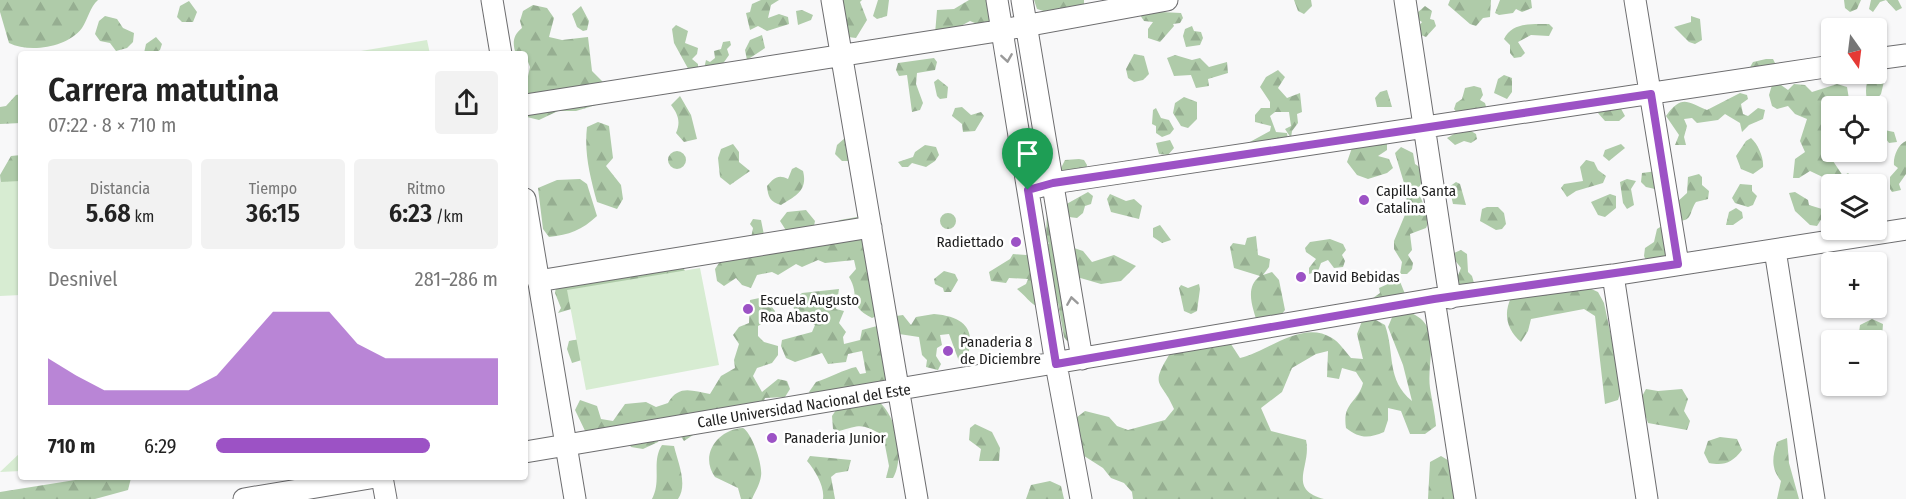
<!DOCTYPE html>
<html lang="es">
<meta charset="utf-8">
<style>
body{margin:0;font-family:"Fira Sans Condensed",sans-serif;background:#f2f2f2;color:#222;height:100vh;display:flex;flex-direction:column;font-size:22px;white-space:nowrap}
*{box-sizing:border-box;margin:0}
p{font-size:20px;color:#767676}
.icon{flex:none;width:33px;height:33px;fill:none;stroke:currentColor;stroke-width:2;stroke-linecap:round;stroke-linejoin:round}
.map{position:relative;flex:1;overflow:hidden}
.sheet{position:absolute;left:18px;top:51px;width:510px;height:429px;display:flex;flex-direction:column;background:#fff;border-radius:6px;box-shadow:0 2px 4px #0004}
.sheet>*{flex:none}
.needle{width:39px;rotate:166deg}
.tools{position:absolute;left:1821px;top:18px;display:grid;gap:12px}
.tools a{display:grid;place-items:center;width:66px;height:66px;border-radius:6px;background:#fff;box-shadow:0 2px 4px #0004;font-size:30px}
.pin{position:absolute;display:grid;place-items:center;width:51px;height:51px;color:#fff;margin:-62px -26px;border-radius:50% 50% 50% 0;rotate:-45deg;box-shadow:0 0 6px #0007}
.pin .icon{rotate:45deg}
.round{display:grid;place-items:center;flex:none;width:63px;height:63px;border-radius:6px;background:#f2f2f2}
.head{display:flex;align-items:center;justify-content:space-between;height:102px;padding:0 30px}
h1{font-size:33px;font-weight:600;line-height:45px}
.metrics{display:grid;grid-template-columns:repeat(3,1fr);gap:9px;height:102px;padding:6px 30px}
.metrics div{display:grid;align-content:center;border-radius:6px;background:#f2f2f2;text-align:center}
.metrics b{font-size:26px;font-weight:600}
.metrics small{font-size:16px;font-weight:400}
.metrics p{font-size:16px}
.chart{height:168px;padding:12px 30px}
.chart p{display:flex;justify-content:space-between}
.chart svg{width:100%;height:108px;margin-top:6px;fill:#9c52c5;opacity:.7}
ul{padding:0 30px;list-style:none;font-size:20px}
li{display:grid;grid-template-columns:96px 72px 1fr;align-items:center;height:45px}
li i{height:15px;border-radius:8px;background:#9c52c5}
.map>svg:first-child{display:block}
</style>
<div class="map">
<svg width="1906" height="499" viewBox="0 0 1906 499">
<defs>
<pattern id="forest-firs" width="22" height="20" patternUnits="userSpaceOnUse" patternTransform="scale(1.5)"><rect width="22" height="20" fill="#afcba9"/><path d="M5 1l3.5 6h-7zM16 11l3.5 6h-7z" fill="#96ae91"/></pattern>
</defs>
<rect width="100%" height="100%" fill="#f8f8f9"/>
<path fill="url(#forest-firs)" d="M 0,0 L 98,0 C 90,7 88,19 82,28 C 67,48 29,53 9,43 L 0,12 Z
M 761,0 L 779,0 L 771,5 L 768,18 L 779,14 L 788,17 L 789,24 L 767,31 L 758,26 L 750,30 L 746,13 L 750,12 L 752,4 Z
M 842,0 L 862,0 L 860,2 L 867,20 L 856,38 L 848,37 Z
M 878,0 L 889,0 L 887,16 L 877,19 L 873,16 Z
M 969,0 L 990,0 L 997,32 L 970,21 L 944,35 L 935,34 L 937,10 L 954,9 Z
M 1034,0 L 1084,0 L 1084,7 L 1047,12 L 1037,9 Z
M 1294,0 L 1311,0 L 1312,6 L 1304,14 L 1298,11 Z
M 1450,0 L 1491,0 L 1490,17 L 1483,18 L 1476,26 L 1470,24 L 1448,5 Z
M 1500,0 L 1531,0 L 1532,8 L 1522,12 L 1516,9 L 1513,13 L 1499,15 L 1495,13 Z
M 1844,0 L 1861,0 L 1857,9 L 1850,12 L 1845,8 Z
M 1871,0 L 1898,0 L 1902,8 L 1896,11 L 1886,0 L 1880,2 L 1873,12 L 1869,9 Z
M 189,1 L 197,12 L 193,22 L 182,22 L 177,17 L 180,6 Z
M 533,5 L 547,8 L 554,18 L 549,37 L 562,40 L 588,37 L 592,71 L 607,86 L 608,98 L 596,105 L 576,111 L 558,111 L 539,120 L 527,117 L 525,90 L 530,67 L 525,54 L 516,54 C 512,43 513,35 522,28 L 520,21 L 523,11 Z
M 581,6 L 589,21 L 587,30 L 583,31 L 577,27 L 572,14 Z
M 1159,6 L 1161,12 L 1181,13 L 1183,18 L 1180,23 L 1173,24 L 1174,26 L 1160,42 L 1148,38 L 1148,29 L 1153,22 L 1144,21 L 1140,15 Z
M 1425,6 L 1432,11 L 1430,19 L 1434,20 L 1436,26 L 1426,37 L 1421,35 L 1418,27 L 1422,22 L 1417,19 L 1417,13 Z
M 802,10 L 813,15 L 811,20 L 798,25 L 796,11 Z
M 105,16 L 117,19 L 123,28 L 134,33 L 133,42 L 127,48 L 116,51 L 110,43 L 100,41 L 95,34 L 99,21 Z
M 1691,16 L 1700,19 L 1702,40 L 1695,44 L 1689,42 L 1674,27 L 1691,22 Z
M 1549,24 L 1553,28 L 1549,36 L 1531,35 L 1518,42 L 1525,53 L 1521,57 L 1514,58 L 1510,53 L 1510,45 L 1504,39 C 1512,22 1532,24 1549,24 Z
M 676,25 L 688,31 L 685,43 L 698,48 L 697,54 L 692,59 L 698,64 L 698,69 L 691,74 L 674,43 L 672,29 Z
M 1192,26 L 1194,31 L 1201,32 L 1203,38 L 1200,45 L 1186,47 L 1183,36 L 1185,29 Z
M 762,35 L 765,48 L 747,60 L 745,50 L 750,40 Z
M 156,37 L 162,44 L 160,50 L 154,54 L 144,53 L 146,44 Z
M 730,41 L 731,45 L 727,49 L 729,55 L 722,65 L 704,69 L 706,60 L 710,62 L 715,58 L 714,51 L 721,49 L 723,42 Z
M 1134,54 L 1144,56 L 1149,74 L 1143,80 L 1134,82 L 1128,78 L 1126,69 Z
M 1175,55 L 1192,60 L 1200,58 L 1209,67 L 1227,62 L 1228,73 L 1208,79 L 1209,86 L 1196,88 L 1191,75 L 1174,76 L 1167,58 Z
M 934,58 L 937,62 L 935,70 L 917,73 L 916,84 L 923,103 L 920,110 L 912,112 L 907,75 L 899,76 L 896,70 L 898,63 Z
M 1766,59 L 1773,59 L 1776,65 L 1749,69 L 1753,62 Z
M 1278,70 L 1285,77 L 1278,88 L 1287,98 L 1300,93 L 1302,112 L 1297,114 L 1298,123 L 1292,131 L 1291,138 L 1285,129 L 1291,126 L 1289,112 L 1275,112 L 1270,116 L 1276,132 L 1287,133 L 1288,139 L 1245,149 L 1248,143 L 1270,131 L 1271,126 L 1255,122 L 1255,115 L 1261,108 L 1270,108 L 1270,102 L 1260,87 L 1266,77 Z
M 1877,71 L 1886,73 L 1881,94 L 1871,106 C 1864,99 1865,83 1870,74 L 1876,74 Z
M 1504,75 L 1512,78 L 1512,92 L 1507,99 L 1494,93 L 1498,79 Z
M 938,79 L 948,87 L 947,98 L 940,99 L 937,96 L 934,82 Z
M 1794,84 L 1805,85 L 1812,92 L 1837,84 L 1847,87 L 1850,105 L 1853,106 L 1832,106 L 1832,152 L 1863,152 L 1863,157 L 1849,162 L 1831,158 L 1843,176 L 1848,173 L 1853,178 L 1854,184 L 1831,185 L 1829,180 L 1810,171 L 1799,178 L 1793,178 L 1795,159 L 1805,152 L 1800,141 L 1807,119 L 1795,114 L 1788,106 L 1777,109 L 1772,106 L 1769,95 L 1772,85 L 1781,85 L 1788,90 Z
M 1474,86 L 1481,88 L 1483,95 L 1480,100 L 1485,103 L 1487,110 L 1458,114 L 1454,109 L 1456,103 L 1462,99 L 1465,88 Z
M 1387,90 L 1392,107 L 1377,107 L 1375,98 L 1380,92 Z
M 1740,93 L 1747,95 L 1748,99 L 1741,104 L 1743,114 L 1748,116 L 1758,108 L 1765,110 L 1763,119 L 1749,125 L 1742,132 L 1740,123 L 1725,114 L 1718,120 L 1697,123 L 1692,118 L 1684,119 L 1687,126 L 1684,137 L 1686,145 L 1675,145 L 1679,135 L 1666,116 C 1682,94 1687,102 1707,110 Z
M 21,94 L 21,123 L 0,124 L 0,107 L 6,106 L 16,95 Z
M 680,96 L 691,115 L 697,139 L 684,142 L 676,133 C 681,122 678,114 671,105 Z
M 1184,97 L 1197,102 L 1197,119 L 1188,128 L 1181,126 L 1173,113 L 1175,103 Z
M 1619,105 L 1625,116 L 1619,121 L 1605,121 L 1598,113 L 1602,107 Z
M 962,107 L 971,115 L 981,112 L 984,116 L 975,131 L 963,132 L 962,124 L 952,116 L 955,108 Z
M 1156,108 L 1161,118 L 1169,120 L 1174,129 L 1170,134 L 1162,137 L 1156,133 L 1156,126 L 1152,124 L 1153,110 Z
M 598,122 L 609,126 L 613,158 L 606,166 L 621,185 L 623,199 L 617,209 L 597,202 C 590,176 584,153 587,127 Z
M 1884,130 L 1894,132 L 1897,142 L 1889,143 L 1886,139 L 1877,140 L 1877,131 Z
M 1471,131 L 1476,134 L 1477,139 L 1471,143 L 1464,141 L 1455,145 L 1447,138 L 1454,134 Z
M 846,137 L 852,161 L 842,161 L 835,154 L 837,145 Z
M 1751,138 C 1758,144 1764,158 1763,167 L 1753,174 L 1741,169 L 1736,156 L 1746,141 Z
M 1170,140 L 1174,148 L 1168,155 L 1159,154 L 1156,143 Z
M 1906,141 L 1906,174 L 1899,184 L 1901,190 L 1892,192 L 1890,189 L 1890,177 L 1898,168 L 1894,165 C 1893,157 1898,144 1906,141 Z
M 1387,142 L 1387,150 L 1378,156 L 1389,159 L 1393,168 L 1387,173 L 1368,179 L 1357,175 L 1347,162 L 1353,145 Z
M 733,144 L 739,152 L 739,162 L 750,171 L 730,185 L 720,177 L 718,158 L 721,149 Z
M 1621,144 L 1625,148 L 1609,161 L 1603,156 L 1605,150 Z
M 925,145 L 936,147 L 939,155 L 935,161 L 926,167 L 912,163 L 908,167 L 902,167 L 898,162 L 913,157 L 915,152 Z
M 1401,147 L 1413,153 L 1415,164 C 1425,170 1424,176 1420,186 L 1414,189 C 1423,197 1424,209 1430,219 L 1426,228 L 1410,234 L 1412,250 L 1408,255 L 1413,263 L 1412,269 L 1407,274 L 1400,274 L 1402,262 L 1394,249 L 1394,241 L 1407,210 L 1406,195 L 1408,189 L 1404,183 L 1395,153 Z
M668 160a9 9 0 1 1 18 0a9 9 0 1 1-18 0Z
M 21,155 L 21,195 L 2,196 L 0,175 L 11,156 Z
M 1079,159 L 1084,160 L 1087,165 L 1085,173 L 1059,172 L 1065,160 Z
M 1586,160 L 1594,162 L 1598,170 L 1606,176 L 1603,183 L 1576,191 L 1567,197 L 1561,188 L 1564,184 L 1583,181 L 1580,167 Z
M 796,167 L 803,171 C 808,190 796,196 781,205 C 770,202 768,197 767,186 C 774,178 778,174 788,179 L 792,169 Z
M 1657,171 L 1659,185 L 1655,189 L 1646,187 L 1641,182 L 1642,173 Z
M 1699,174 L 1702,177 L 1702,185 L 1709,191 L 1708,199 L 1696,202 C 1689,212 1693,221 1678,221 L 1677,202 L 1687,193 L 1688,177 Z
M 580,179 L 587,184 L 597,216 C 582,230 569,235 549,237 L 543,229 L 538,188 L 557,180 Z
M 1627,179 L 1636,181 L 1631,189 L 1634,205 L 1627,209 L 1623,203 L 1620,182 Z
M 1456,182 L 1460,184 L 1466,205 L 1453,204 L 1449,187 Z
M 1740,184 L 1752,185 L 1752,191 L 1757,196 L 1753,205 L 1748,207 L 1735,203 L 1732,198 Z
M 1088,192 L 1093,196 L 1091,204 L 1085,206 L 1083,213 L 1077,218 L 1069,217 L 1063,206 Z
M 1795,192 L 1808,200 L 1809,205 L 1822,209 L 1822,218 L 1817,226 L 1810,225 L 1795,211 L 1789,193 Z
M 1110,194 L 1126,201 L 1134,199 L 1142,206 L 1139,219 L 1111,212 L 1107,199 Z
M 1610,194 L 1616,196 L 1616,208 L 1605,217 L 1598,215 L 1591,202 Z
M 1487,207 L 1498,207 L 1504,213 L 1506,224 L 1502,229 L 1496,230 L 1480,221 L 1482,209 Z
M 1736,208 L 1742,212 L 1743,218 L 1733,225 L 1726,225 L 1729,212 Z
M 806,210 L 815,221 L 813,231 L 789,235 L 780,221 L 787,212 Z
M 1047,210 L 1074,340 L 1067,341 L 1064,337 L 1058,303 C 1033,313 1034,303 1017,289 L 1026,284 L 1028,279 L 1009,278 L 1006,283 L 991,281 L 989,272 L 1010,259 L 1013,254 L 1026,255 L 1044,242 L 1049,244 L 1046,237 Z
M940 221a8 8 0 1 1 16 0a8 8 0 1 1-16 0Z
M 857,217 L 862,224 L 881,314 L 872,318 C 846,305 861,296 849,277 L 856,269 L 854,260 L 825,263 L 818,260 L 802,267 L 796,264 L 778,275 L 772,272 L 757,275 L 751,288 L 742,285 L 736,278 L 724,286 L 717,281 L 715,269 L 721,260 L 826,227 L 840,220 Z
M 753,219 L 761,220 L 764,235 L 751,238 L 753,228 L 750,224 Z
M 1665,224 L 1679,253 L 1647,263 L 1644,256 L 1645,248 L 1654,242 L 1657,229 Z
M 1160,225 L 1171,240 L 1162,243 L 1153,237 L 1153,228 Z
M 1256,236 L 1258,255 L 1270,259 L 1269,267 L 1263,275 L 1272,272 L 1279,280 L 1285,310 L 1278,319 L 1258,325 C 1253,308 1244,288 1260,276 L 1234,268 L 1230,247 L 1233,243 L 1245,245 L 1247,238 Z
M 1330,239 L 1343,244 L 1346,250 L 1342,255 L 1345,261 L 1343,267 L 1334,268 L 1328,260 L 1321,263 L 1318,271 L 1309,274 L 1309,268 L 1316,259 L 1306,252 L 1305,248 L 1310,242 Z
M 1074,248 L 1083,251 L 1092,262 L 1114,255 L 1136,266 L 1121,281 L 1101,284 L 1077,277 L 1072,253 Z
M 1461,250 L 1467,254 L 1468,272 L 1472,276 L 1474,283 L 1461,288 L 1457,278 L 1461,268 L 1454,259 L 1454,253 Z
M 682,266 L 687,274 L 558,313 L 561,308 L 555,293 L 556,287 C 598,280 640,276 682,266 Z
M 944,271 L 955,274 L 958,280 L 951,292 L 944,292 L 943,288 L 935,284 L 934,279 Z
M 1399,279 L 1405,294 L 1378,303 L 1373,298 L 1380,293 L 1379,288 Z
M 1199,284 L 1200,289 L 1197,311 L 1191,314 L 1184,311 L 1179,288 L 1181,285 L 1188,288 Z
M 1587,287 L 1598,292 L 1604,303 L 1622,388 L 1618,400 L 1605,404 L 1595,316 L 1584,309 L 1531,319 L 1528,331 L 1521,342 C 1507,330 1503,314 1511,298 Z
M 839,289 L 836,309 L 844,311 L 839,323 L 846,332 L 843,337 L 844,344 L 860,340 L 862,330 L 877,326 L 883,332 L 888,385 L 813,399 L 809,392 L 816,382 C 829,378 845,369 856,367 L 860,374 L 866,373 L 862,351 L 848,354 L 846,362 L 828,364 L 822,353 L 795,362 L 786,358 L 781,346 L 782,340 L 812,332 L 815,325 C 802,317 793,318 793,301 L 802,293 Z
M 764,297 L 775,311 L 772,318 L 758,326 L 758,336 L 764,342 L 778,346 L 778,355 L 772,363 L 757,368 L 753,376 L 762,392 L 778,379 L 787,381 L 790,389 L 785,397 L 765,398 L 762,406 L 723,423 L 715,431 L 704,433 L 699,431 L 684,441 L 680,435 L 660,433 L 658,442 L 643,449 L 631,447 L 627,441 L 588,437 L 575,410 L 580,400 L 597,406 L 601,419 L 613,421 L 625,404 L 646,402 L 656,407 L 668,403 C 679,384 692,391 710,394 L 721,376 L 735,368 L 734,360 L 739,344 L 733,335 L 739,327 L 749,323 L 750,300 Z
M 1405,311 C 1445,322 1426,359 1430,388 C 1432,401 1435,413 1436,426 L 1425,434 L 1410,434 L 1401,411 L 1388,408 L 1388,420 L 1384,432 C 1368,439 1359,438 1346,428 C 1342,402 1358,403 1363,383 L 1356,372 L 1342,368 L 1339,379 L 1327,377 L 1328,351 L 1316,354 L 1292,368 L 1282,392 L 1261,408 L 1271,431 L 1306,440 C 1312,466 1286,489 1324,499 L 1133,499 L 1132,492 L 1124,483 L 1111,478 L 1103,468 L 1081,454 L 1076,418 L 1085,411 L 1109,417 L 1117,426 L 1128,430 L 1165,420 L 1174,409 C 1162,380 1149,388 1169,355 L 1227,338 L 1240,358 C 1268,352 1302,319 1332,338 C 1339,342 1345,351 1351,358 L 1363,359 L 1357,334 L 1362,321 L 1374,319 L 1385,325 C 1395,353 1386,380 1412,401 L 1403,365 L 1388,327 L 1393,315 Z
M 934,314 C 969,317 977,333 965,364 L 960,364 L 949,334 L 940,335 L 942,345 L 937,348 L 936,356 L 941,364 L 938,370 L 926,367 L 927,360 L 922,355 L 919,337 L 899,334 L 896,316 L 903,315 L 911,325 L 916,317 Z
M 1872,319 L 1883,324 L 1881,351 L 1883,363 L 1877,368 L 1876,340 L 1858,340 L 1860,325 Z
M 580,339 L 585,359 L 572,363 L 567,349 L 569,341 Z
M 1646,389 L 1658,391 L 1682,389 L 1688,399 L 1684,411 L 1690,421 L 1687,430 L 1648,423 L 1640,400 Z
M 877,400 C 897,415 905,457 893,478 L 886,478 L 889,466 L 883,435 C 861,424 863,424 839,431 L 833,429 L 832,416 L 836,410 Z
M 975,424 L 992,432 L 1000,448 L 999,461 L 979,461 L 981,449 L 969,440 L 970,428 Z
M 743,428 C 752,433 763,465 761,476 C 760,484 755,492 752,499 L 741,499 L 738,488 L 715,477 C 699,455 718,429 743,428 Z
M 1720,437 L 1737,439 L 1742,450 C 1732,463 1724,466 1709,463 L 1704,453 L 1708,441 Z
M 1787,438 L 1789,463 L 1799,499 L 1777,499 L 1781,481 C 1771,468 1772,458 1777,442 Z
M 662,445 L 674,446 C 678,463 688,484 678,499 L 652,499 C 662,480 651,462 662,445 Z
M 810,456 L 851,460 L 848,471 L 836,473 L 831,477 L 835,499 L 823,499 C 825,487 815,470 807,461 Z
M 1441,456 L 1451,462 L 1454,499 L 1428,499 L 1430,462 Z
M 94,477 L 131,478 L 128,490 L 95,499 L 0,499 L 0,492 Z
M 1050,481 L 1061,486 L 1064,499 L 1026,499 L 1031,485 Z"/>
<path fill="#d7ecd2" d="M 427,40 L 430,54 L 343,54 Z
M 20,181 L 21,295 L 0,296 L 0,182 Z
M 700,268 L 719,365 L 586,390 L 567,290 Z
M 21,452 L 21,471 L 0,472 Z"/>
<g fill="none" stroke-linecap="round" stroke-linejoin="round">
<defs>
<path id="minor" d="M 492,0 L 501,54
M 832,0 L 917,499
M 997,0 L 1056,364 L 1081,499
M 1022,0 L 1082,359
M 1405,0 L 1450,298
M 1635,0 L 1678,264
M 1876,59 L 1906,55
M 525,105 L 991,32 L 1167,0
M 1028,190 L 1053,183 L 1832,66
M 525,199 L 575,499
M 1775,250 L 1814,499
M 1613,275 L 1647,499
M 538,281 L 871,227
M 1434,299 L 1465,499
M 525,452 L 1434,299 L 1613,275 L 1906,229
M 382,477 L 386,499
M 244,499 L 376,477"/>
</defs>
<use href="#minor" stroke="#6d6d6f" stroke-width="23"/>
<use href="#minor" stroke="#fff" stroke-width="21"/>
</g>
<defs><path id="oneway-chevron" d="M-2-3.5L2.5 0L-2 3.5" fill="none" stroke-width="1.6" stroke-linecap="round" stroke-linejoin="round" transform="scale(1.5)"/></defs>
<g stroke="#9a9a9a">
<use href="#oneway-chevron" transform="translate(1007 58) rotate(81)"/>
<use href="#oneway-chevron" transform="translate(1072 301) rotate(-99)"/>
</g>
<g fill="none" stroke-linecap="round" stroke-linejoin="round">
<defs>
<path id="route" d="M 1651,94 L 1678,264 L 1434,299 L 1056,364 L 1028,190 L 1053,183 Z"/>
</defs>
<use href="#route" stroke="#fff" stroke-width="12"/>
<use href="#route" stroke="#9c52c5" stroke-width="8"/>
</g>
<g fill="#9c52c5" stroke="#fff" stroke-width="2">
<circle cx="1364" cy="200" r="6"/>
<circle cx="1016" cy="242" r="6"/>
<circle cx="1301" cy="277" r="6"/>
<circle cx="748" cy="309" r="6"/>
<circle cx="948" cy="351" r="6"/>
<circle cx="772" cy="438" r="6"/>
</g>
<g text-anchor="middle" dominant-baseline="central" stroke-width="5" stroke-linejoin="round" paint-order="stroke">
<g font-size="15" fill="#1e1e1e" stroke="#fff" text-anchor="start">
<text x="1376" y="191">Capilla Santa<tspan x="1376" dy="17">Catalina</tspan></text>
<text x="1004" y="242" text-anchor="end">Radiettado</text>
<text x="1313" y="277">David Bebidas</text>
<text x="760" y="300">Escuela Augusto<tspan x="760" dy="17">Roa Abasto</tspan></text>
<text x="960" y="342">Panaderia 8<tspan x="960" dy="17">de Diciembre</tspan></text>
<text x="784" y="438">Panaderia Junior</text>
</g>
<g font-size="15" fill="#1e1e1e" stroke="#fff">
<text transform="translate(804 406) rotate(-9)">Calle Universidad Nacional del Este</text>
</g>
</g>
</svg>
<div class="tools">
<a><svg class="needle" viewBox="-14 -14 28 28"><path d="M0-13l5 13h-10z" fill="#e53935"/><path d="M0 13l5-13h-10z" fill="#767676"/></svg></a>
<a><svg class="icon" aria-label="locate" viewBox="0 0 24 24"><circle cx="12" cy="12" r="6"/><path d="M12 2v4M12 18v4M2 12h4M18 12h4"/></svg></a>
<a><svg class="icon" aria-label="layers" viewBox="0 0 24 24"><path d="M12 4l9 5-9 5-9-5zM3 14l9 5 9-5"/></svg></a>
<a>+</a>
<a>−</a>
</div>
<div class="pin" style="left:1028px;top:190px;background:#1e9e55"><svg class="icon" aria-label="arrive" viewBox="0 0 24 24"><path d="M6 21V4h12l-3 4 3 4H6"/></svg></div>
<section class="sheet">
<div class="head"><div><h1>Carrera matutina</h1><p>07:22 · 8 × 710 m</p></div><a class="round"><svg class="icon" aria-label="share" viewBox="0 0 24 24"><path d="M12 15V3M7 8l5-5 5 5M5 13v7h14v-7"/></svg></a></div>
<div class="metrics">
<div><p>Distancia</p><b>5.68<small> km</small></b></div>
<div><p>Tiempo</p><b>36:15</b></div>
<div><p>Ritmo</p><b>6:23<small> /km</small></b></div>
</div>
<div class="chart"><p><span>Desnivel</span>281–286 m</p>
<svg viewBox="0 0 160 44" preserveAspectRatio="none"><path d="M0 44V25L10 32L20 38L30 38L40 38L50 38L60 32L70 19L80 6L90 6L100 6L110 19L120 25L130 25L140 25L150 25L160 25V44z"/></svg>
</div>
<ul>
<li><b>710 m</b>6:29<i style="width:76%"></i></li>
</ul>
</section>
</div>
